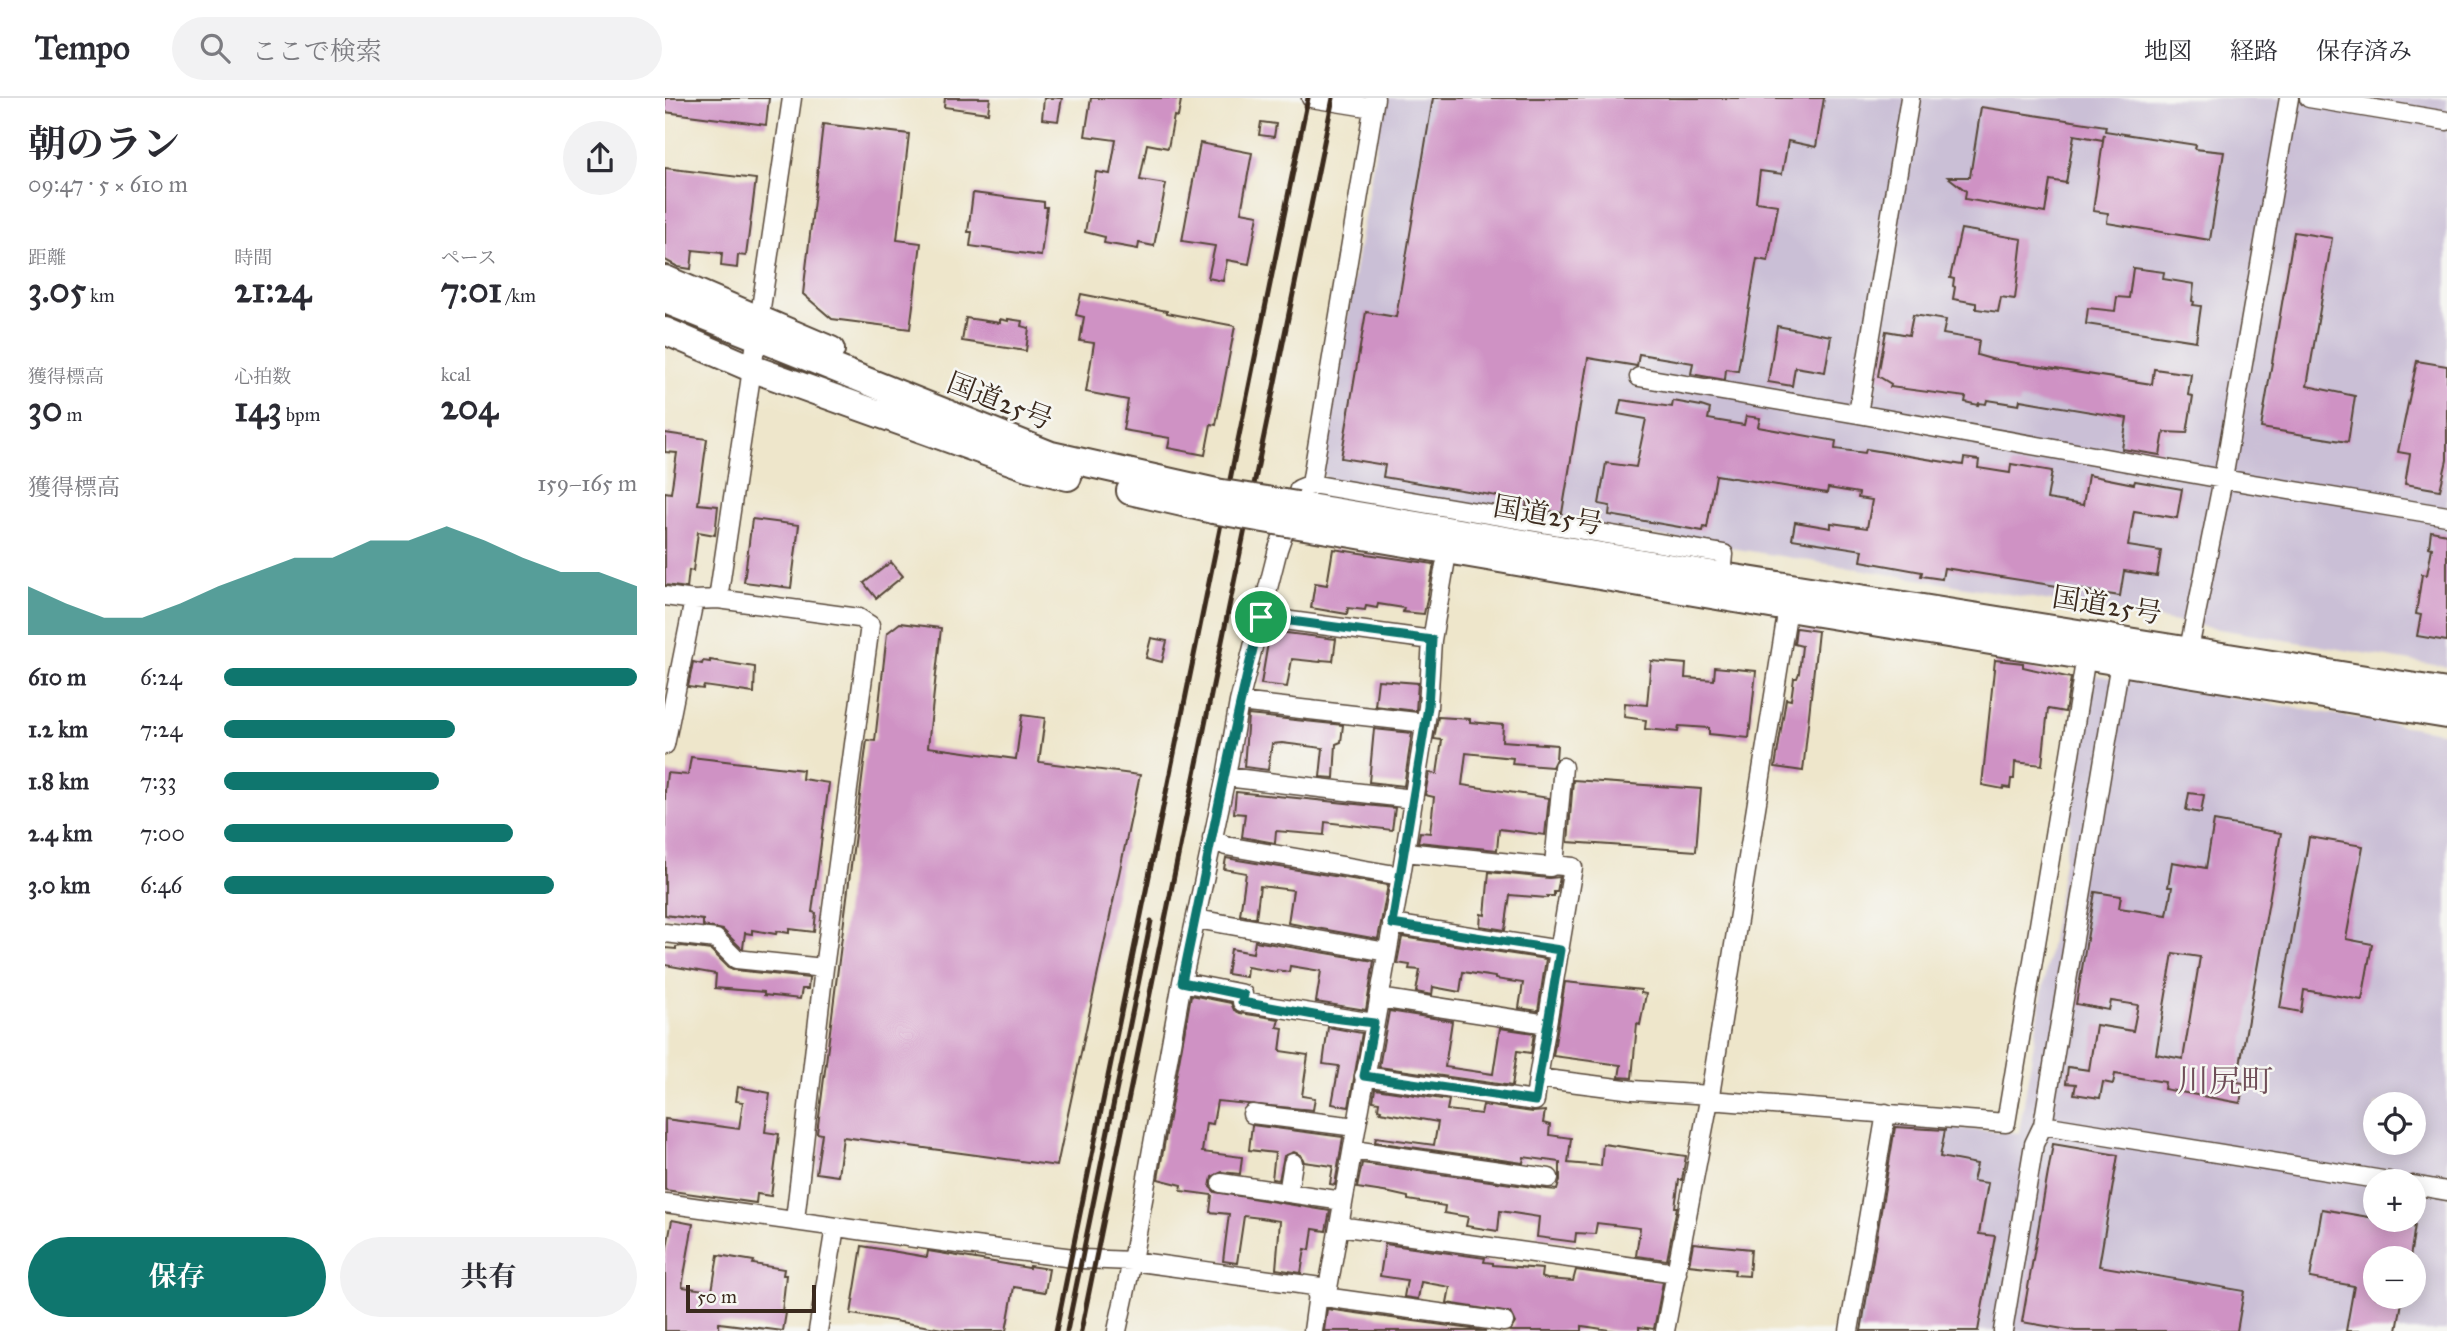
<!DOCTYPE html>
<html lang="ja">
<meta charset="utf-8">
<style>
body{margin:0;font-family:"IM FELL Great Primer","Noto Serif JP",serif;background:#f2f2f3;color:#2b2b33;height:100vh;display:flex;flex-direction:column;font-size:26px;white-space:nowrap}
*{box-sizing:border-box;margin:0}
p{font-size:23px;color:#7c7c81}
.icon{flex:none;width:38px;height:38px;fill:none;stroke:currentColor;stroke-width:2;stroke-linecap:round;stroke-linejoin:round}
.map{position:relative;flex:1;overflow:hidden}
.drawer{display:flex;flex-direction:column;background:#fff;width:665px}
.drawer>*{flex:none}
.tools{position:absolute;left:1698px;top:994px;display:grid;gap:14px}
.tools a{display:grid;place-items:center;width:63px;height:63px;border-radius:50%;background:#fff;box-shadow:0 4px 18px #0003;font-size:35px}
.scale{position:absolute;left:21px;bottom:18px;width:130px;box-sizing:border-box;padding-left:7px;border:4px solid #3b2a1e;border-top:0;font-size:19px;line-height:24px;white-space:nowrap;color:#3b2a1e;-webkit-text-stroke:5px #f6f6f2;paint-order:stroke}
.pin{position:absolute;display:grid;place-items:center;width:60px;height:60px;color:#fff;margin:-30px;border:4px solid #fff;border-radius:50%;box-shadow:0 2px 7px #0007}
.round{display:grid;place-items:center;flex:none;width:74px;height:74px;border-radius:37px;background:#f2f2f3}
.overview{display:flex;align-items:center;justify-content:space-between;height:119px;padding:0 28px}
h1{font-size:38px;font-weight:700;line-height:52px}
.figures{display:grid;grid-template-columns:repeat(3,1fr);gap:10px;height:119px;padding:7px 28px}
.figures div{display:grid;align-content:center}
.figures b{font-size:35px;font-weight:700}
.figures small{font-size:19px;font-weight:400}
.figures p{font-size:19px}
.chart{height:196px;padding:14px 28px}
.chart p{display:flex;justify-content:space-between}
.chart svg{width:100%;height:126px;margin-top:7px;fill:#0f766e;opacity:.7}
.cta{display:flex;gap:14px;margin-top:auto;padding:14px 28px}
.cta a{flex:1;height:80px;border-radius:42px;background:#0f766e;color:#fff;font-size:28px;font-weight:700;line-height:80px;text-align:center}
.cta a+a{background:#f2f2f3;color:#2b2b33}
ul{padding:0 28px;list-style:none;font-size:23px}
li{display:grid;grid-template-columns:112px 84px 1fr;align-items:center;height:52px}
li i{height:18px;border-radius:9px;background:#0f766e}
header{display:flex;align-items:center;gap:42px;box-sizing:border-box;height:98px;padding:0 35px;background:#fff;border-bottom:2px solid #e1e1e2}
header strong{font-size:33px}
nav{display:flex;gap:38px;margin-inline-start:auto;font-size:24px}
.search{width:490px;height:63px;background:#f2f2f3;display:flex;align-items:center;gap:18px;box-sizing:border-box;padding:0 24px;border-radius:38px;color:#7c7c81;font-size:26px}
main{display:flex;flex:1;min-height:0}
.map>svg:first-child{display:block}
</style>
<header>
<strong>Tempo</strong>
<div class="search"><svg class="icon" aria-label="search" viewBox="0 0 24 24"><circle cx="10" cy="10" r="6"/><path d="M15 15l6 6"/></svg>ここで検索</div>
<nav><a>地図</a><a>経路</a><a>保存済み</a></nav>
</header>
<main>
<section class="drawer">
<div class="overview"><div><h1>朝のラン</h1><p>09:47 · 5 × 610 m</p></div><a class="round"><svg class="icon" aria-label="share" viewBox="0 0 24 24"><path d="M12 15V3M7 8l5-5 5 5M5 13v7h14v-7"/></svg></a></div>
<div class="figures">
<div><p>距離</p><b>3.05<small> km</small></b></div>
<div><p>時間</p><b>21:24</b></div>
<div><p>ペース</p><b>7:01<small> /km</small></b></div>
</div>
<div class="figures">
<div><p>獲得標高</p><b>30<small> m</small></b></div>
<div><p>心拍数</p><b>143<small> bpm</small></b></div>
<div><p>kcal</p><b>204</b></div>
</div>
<div class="chart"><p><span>獲得標高</span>159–165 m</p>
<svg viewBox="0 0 160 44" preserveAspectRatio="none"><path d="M0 44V27L10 33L20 38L30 38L40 33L50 27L60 22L70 17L80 17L90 11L100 11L110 6L120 11L130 17L140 22L150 22L160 27V44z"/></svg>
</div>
<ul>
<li><b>610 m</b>6:24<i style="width:100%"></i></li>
<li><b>1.2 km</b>7:24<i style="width:56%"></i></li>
<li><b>1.8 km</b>7:33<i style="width:52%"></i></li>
<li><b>2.4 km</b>7:00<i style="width:70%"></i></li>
<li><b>3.0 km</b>6:46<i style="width:80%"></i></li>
</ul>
<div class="cta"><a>保存</a><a>共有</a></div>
</section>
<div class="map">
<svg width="1782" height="1233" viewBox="0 0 1782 1233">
<rect width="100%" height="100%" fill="#f6f6f2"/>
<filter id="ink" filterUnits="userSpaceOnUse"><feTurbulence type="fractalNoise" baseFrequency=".0143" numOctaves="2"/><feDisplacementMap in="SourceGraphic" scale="14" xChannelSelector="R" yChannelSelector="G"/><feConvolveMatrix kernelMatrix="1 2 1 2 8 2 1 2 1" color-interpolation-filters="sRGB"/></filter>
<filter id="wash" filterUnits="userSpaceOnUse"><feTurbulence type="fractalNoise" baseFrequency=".00686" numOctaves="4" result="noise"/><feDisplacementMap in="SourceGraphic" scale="28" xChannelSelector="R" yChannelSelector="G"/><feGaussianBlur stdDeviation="1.57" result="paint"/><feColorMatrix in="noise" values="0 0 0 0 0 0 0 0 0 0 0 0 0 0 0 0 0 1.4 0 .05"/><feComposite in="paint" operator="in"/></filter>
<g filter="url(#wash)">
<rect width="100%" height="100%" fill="#eee6cb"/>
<path fill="#cabfd6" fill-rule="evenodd" d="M 719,0 L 1782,0 L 1782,569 L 664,383 L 656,375 Z
M 1430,577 L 1782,635 L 1782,1233 L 1191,1233 L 1225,1025 L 1354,1035 ZM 1710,1006 L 1748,1006 L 1748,1045 L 1710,1045 ZM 1710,1083 L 1748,1083 L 1748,1122 L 1710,1122 ZM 1710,1160 L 1748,1160 L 1748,1199 L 1710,1199 Z"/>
<g id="blocks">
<path fill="#cf92c4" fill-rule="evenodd" d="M 0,0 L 104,0 L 101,27 L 0,14 Z
M 280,0 L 325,0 L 323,15 L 279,9 Z
M 379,0 L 397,0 L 393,23 L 377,21 Z
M 426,0 L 505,0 L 516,2 L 513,19 L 509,18 L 503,50 L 482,46 L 475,82 L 501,86 L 489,148 L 474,145 L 473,151 L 439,145 L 440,139 L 420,134 L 431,74 L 445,76 L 451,42 L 420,38 Z
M 768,0 L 1159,0 L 1151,49 L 1123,43 L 1117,76 L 1095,73 L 1091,104 L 1113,107 L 1103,163 L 1092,161 L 1073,273 L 1061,271 L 1060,282 L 1026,276 L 1028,265 L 974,256 L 972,268 L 923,260 L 897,415 L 861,409 L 862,403 L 718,379 L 720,367 L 676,360 L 701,214 L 731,219 Z
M 1316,9 L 1441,28 L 1440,33 L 1531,47 L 1530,51 L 1559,54 L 1545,142 L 1442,125 L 1443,115 L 1428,113 L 1439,36 L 1438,42 L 1409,37 L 1401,85 L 1385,82 L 1380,115 L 1300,101 L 1301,93 L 1283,79 L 1305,79 Z
M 596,24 L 611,26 L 609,39 L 594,37 Z
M 158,26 L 244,36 L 232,142 L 256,145 L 245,231 L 167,221 L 138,196 Z
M 535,45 L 587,55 L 576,114 L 593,117 L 584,166 L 562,162 L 558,183 L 543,180 L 550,148 L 517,143 Z
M 0,70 L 91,81 L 81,158 L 73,157 L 72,170 L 56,168 L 57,155 L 28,152 L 26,171 L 13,169 L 0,162 Z
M 308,95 L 379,104 L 379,109 L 382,109 L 376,158 L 305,148 L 307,134 L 303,134 Z
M 1296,131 L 1357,141 L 1350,201 L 1336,199 L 1333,214 L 1311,211 L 1311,205 L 1288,201 L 1290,189 L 1288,188 L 1289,181 L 1285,180 Z
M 1629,134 L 1667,140 L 1642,288 L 1690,298 L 1683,344 L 1596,330 Z
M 1468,170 L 1499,174 L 1498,181 L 1529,186 L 1527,203 L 1529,204 L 1528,207 L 1536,208 L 1531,243 L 1421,226 L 1423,210 L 1450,213 L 1452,199 L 1464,200 Z
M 416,196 L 502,213 L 502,215 L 570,228 L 551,327 L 546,326 L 540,357 L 503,350 L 505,340 L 458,332 L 463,302 L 421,294 L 429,245 L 415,243 L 419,219 L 411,217 Z
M 1248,217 L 1281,222 L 1278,236 L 1314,242 L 1312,257 L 1326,261 L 1487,286 L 1489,271 L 1526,276 L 1523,297 L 1528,298 L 1522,335 L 1499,334 L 1495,357 L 1457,351 L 1462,320 L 1355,302 L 1354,307 L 1322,302 L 1321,306 L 1314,305 L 1313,307 L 1300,304 L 1301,299 L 1225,289 L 1226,286 L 1213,278 L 1221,233 L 1244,237 Z
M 301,220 L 335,225 L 335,221 L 343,223 L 343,221 L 357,223 L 356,228 L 364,230 L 361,253 L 297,243 Z
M 1112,228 L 1166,238 L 1160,274 L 1130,269 L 1127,288 L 1103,284 Z
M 1752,263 L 1782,268 L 1782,362 L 1775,392 L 1740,386 L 1745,356 L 1733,354 Z
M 956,302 L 1007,309 L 1008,303 L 1036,308 L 1045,311 L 1043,321 L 1079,327 L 1081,318 L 1095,320 L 1093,329 L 1171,343 L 1170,351 L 1200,355 L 1201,351 L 1298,367 L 1299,360 L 1314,362 L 1313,370 L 1345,375 L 1346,366 L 1387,373 L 1382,401 L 1418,407 L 1423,377 L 1469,386 L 1470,383 L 1517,391 L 1512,420 L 1469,413 L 1463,448 L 1496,453 L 1492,478 L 1459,473 L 1455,498 L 1279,470 L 1277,481 L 1256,478 L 1257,474 L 1196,463 L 1198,452 L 1127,441 L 1130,424 L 1166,430 L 1166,425 L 1202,430 L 1207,402 L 1193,400 L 1194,395 L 1163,390 L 1162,395 L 1051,377 L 1042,430 L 1039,429 L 1038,433 L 944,417 L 945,408 L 934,406 L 941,365 L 971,369 L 981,321 L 953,316 Z
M 0,335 L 42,341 L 33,406 L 53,408 L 50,437 L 33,434 L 28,473 L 24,472 L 22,490 L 0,487 L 0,394 L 6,395 L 12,355 L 0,354 Z
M 87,421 L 134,427 L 126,490 L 79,484 Z
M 1766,433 L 1782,436 L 1782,543 L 1752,538 L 1756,517 L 1751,516 L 1757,476 L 1762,477 L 1767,450 L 1764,449 Z
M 668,451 L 769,466 L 759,516 L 738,514 L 739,510 L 713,506 L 712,510 L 701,508 L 700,512 L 683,510 L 682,516 L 646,510 L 650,485 L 662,487 Z
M 226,464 L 238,478 L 211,500 L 199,485 Z
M 235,525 L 276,530 L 263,649 L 351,661 L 357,617 L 380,620 L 374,664 L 475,677 L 392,1068 L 178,1039 L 173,1078 L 151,1075 L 157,1036 L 152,1035 L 202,642 L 210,643 L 222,535 Z
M 1131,530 L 1153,533 L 1138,673 L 1110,669 L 1121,601 L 1126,602 L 1129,580 L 1132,580 L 1134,575 L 1137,548 L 1129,546 Z
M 605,533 L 671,541 L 668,563 L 656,562 L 655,564 L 627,561 L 622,589 L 596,586 Z
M 486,540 L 502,543 L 497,564 L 481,560 Z
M 45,562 L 90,569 L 89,595 L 39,588 L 38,591 L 23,589 L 28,564 L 37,566 L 38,563 L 45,564 Z
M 1330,562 L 1358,565 L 1358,569 L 1406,580 L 1400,614 L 1383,611 L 1377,667 L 1350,664 L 1349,681 L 1346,681 L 1345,690 L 1339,689 L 1338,691 L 1317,687 Z
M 986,563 L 1021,566 L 1020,580 L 1049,582 L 1050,569 L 1091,573 L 1084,640 L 1044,636 L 1044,630 L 1014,628 L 1013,634 L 980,631 L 981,622 L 959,619 L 960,605 L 982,607 Z
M 713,582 L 753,585 L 751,613 L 710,608 Z
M 583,617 L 678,627 L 676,644 L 671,646 L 669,680 L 655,679 L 658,650 L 617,645 L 607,646 L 603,672 L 579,669 Z
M 773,619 L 805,621 L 805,624 L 838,627 L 837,643 L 892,647 L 891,661 L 887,669 L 847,666 L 848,660 L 801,655 L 797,687 L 884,700 L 880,737 L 834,731 L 832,752 L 753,744 L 755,734 L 765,735 L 769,699 L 760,697 L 764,675 L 772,676 L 777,642 L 769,641 Z
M 709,631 L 747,635 L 739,688 L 704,684 Z
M 26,659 L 138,672 L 137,681 L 164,685 L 147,814 L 151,815 L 149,834 L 124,831 L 124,835 L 112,833 L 111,836 L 87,832 L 87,836 L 80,835 L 78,850 L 76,850 L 58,832 L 38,828 L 38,822 L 0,817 L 0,693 L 2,675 L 23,677 Z
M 908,682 L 1036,691 L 1031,753 L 903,744 Z
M 571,694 L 730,710 L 727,732 L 660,724 L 659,737 L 611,733 L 610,745 L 577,739 L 580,716 L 569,715 Z
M 1524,695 L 1539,697 L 1536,715 L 1521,712 Z
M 1549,723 L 1616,735 L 1572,984 L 1579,985 L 1575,1005 L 1499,991 L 1500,984 L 1450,976 L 1448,986 L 1438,984 L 1435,1000 L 1409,996 L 1411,986 L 1401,985 L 1403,969 L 1424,972 L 1431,927 L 1468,933 L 1473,907 L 1446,903 L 1444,912 L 1411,906 L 1430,794 L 1456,798 L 1454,810 L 1502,817 L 1507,789 L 1503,789 L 1507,764 L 1541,770 ZM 1508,855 L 1535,859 L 1518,961 L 1491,956 Z
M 1644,739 L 1698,748 L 1681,841 L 1707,846 L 1697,902 L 1639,892 L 1636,914 L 1615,910 Z
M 561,760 L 723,787 L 713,841 L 623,825 L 628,792 L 595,788 L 591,820 L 575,817 L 581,775 L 559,771 Z
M 824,774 L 884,780 L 895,779 L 892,794 L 889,794 L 889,798 L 882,798 L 882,800 L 845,797 L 840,832 L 815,828 L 816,816 L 820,817 Z
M 737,839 L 881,861 L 873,913 L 854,910 L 858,885 L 830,881 L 830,879 L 798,874 L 795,894 L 768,889 L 767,897 L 751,894 L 755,872 L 744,871 L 745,867 L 732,865 Z
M 590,843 L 709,863 L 701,912 L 651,904 L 656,873 L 625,868 L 624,874 L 612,872 L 611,874 L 582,869 L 581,879 L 562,876 L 566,851 L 588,855 Z
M 17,848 L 46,852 L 63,869 L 70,872 L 144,880 L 143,891 L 137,891 L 135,901 L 99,897 L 99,894 L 50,890 L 51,876 L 0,867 L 0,850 L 11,851 L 11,849 Z
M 900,884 L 976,892 L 976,895 L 981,896 L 975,927 L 972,926 L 967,980 L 954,979 L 956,967 L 888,958 Z
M 526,897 L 566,905 L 569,912 L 575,915 L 614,921 L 612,929 L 618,930 L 615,953 L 643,957 L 637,998 L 650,1000 L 648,1012 L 552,1003 L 548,1026 L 541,1025 L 537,1054 L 577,1059 L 575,1076 L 557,1074 L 547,1079 L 545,1089 L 550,1094 L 665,1113 L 661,1133 L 648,1131 L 645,1152 L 640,1151 L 636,1175 L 611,1171 L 615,1123 L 596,1120 L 579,1118 L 572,1165 L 558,1163 L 564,1116 L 545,1114 L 547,1097 L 516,1093 L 517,1087 L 493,1081 Z
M 724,913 L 787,923 L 780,969 L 828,976 L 835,930 L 869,935 L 866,955 L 852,953 L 847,988 L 714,969 Z
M 663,929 L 697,935 L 684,1009 L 667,1006 L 674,968 L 658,966 Z
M 73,989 L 105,995 L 100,1034 L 114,1036 L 106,1098 L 92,1096 L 91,1105 L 0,1092 L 0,1021 L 74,1031 L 78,1004 L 71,1003 Z
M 710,991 L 784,1002 L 782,1012 L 816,1016 L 818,1007 L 868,1014 L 880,1013 L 878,1025 L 885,1027 L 884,1037 L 906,1040 L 903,1065 L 936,1068 L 938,1046 L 1021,1058 L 1017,1082 L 1014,1082 L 1010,1109 L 1012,1109 L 1002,1162 L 971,1158 L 975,1130 L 932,1125 L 930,1136 L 911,1135 L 910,1144 L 872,1139 L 874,1119 L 835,1113 L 833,1133 L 801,1128 L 803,1119 L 779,1115 L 780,1108 L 743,1102 L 743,1099 L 725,1095 L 692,1090 L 697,1065 L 882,1091 L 892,1092 L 895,1082 L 895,1064 L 859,1059 L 858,1065 L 710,1044 L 711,1039 L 769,1047 L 773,1024 L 715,1014 L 716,1012 L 713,1011 L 714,1004 L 708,1003 Z
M 587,1027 L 678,1039 L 670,1087 L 665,1086 L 668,1068 L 639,1064 L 636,1057 L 629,1054 L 619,1058 L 614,1082 L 607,1081 L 610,1055 L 584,1052 Z
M 1230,1029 L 1280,1032 L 1275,1059 L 1312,1066 L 1308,1083 L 1323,1085 L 1314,1136 L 1330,1138 L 1313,1233 L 1196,1233 Z
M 1388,1046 L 1453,1057 L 1434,1168 L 1579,1193 L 1572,1233 L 1410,1233 L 1357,1224 Z
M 1657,1111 L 1750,1127 L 1745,1160 L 1710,1160 L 1710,1199 L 1737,1204 L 1732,1233 L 1681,1233 L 1689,1188 L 1645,1180 Z
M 7,1122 L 28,1126 L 17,1189 L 47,1193 L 53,1157 L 89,1163 L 88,1166 L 119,1171 L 118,1177 L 121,1177 L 117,1214 L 121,1215 L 118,1233 L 54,1225 L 54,1233 L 0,1233 L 0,1160 Z
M 1028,1145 L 1086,1151 L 1084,1178 L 1069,1177 L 1070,1172 L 1024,1167 Z
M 720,1146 L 820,1160 L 819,1164 L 828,1165 L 828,1167 L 877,1171 L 876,1179 L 882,1181 L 908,1183 L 911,1172 L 998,1184 L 989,1231 L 974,1229 L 974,1233 L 951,1233 L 917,1228 L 917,1233 L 845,1233 L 850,1225 L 845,1215 L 782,1205 L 785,1189 L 756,1184 L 753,1201 L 739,1199 L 742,1182 L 715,1178 Z
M 197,1148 L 262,1159 L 263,1153 L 364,1170 L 364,1168 L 384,1171 L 380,1194 L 349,1189 L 341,1233 L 290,1233 L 186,1216 Z
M 662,1211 L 821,1233 L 659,1233 Z"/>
</g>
</g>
<g filter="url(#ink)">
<use href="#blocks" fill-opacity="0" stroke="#564638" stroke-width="2"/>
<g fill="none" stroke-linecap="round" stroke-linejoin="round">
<defs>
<path id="minor" d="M 646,0 L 708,10
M 1644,0 L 1782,23
M 974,279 L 1193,316 L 1558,381 L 1782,418
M 1193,316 L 1245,0
M 646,386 L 710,0
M 0,498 L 29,502 L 53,501 L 194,520 L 205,527 L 159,870 L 130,1122
M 53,501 L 127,0
M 596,519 L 767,542
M 1522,561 L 1558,381 L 1624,0
M 574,604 L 760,625
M 0,647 L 29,502
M 561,679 L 748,701
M 547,740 L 561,748 L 736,778
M 740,754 L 885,769 L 889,767
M 531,821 L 722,854
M 727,826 L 895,852
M 0,835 L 51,841 L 71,861 L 159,870
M 517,884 L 578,896 L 577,904 L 709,925
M 714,900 L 882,926
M 699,978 L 870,1003 L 873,980 L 968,992 L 1045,997
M 873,980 L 908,769 L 889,767 L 898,669
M 1044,1002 L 1341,1025 L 1394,707 L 1398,699 L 1421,558
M 587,1016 L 691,1029
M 1378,1027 L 1724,1083
M 688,1052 L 884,1080
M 556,1085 L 678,1103
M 1748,1087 L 1782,1093
M 623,1095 L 628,1065
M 0,1105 L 293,1146 L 417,1161 L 467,1163 L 663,1190 L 736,778 L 763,609 L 767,542 L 780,467
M 674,1128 L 1012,1175
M 652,1198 L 839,1224
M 153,1233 L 170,1129
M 452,1233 L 467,1163 L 517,884 L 561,679 L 574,604 L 613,451 L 634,391 L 646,386 L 1059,456 L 1057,478
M 648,1233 L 654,1189
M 1000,1233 L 1045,997 L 1123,510
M 1184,1233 L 1221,1015
M 1338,1233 L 1369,1046 L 1378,1027 L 1455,564"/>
<path id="highway" d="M 0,181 L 166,252
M 0,202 L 386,357 L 551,394
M 0,233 L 86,270 L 362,369 L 403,379
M 465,393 L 548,412
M 632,407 L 1057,478 L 1782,594
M 628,426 L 1123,510 L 1782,617"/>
</defs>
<use href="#minor" stroke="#564638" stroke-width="21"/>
<use href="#highway" stroke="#564638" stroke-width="30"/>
<use href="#minor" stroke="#fff" stroke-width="18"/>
<use href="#highway" stroke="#fff" stroke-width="26"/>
<path stroke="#3b2a1e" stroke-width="5" d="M 391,1233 L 643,0
M 402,1233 L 486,823
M 416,1233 L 668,0"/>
<defs>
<path id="highway-bridge" d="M 551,394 L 632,407
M 548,412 L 628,426"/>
</defs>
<use href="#highway-bridge" stroke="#564638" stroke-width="30" stroke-linecap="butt"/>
<use href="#highway-bridge" stroke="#fff" stroke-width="26"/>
</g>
</g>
<g fill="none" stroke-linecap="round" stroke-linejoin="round" filter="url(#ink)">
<defs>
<path id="route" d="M 596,519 L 767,542 L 763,609 L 727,826 L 895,852 L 870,1003 L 699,978 L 709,925 L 660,919 L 577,904 L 579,897 L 517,884 C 543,762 565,640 596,519 Z"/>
</defs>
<use href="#route" stroke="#fff" stroke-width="14"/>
<use href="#route" stroke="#0f766e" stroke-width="9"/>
</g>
<g text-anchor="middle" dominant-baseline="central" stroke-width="5" stroke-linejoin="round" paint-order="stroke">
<g font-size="28" fill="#3b2a1e" stroke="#f6f6f2">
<text transform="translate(335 303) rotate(21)">国道25号</text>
<text transform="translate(883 417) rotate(10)">国道25号</text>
<text transform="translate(1442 507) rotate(9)">国道25号</text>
</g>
<g font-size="32" fill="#6f4e58" stroke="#f6f6f2">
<text x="1560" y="983">川尻町</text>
</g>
</g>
</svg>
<div class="tools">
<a><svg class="icon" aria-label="locate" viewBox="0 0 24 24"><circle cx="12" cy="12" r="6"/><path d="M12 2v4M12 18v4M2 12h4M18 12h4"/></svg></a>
<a>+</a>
<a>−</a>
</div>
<div class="scale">50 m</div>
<div class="pin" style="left:596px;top:519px;background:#1e9e55"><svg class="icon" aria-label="arrive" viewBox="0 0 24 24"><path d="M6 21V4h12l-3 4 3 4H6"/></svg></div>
</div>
</main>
